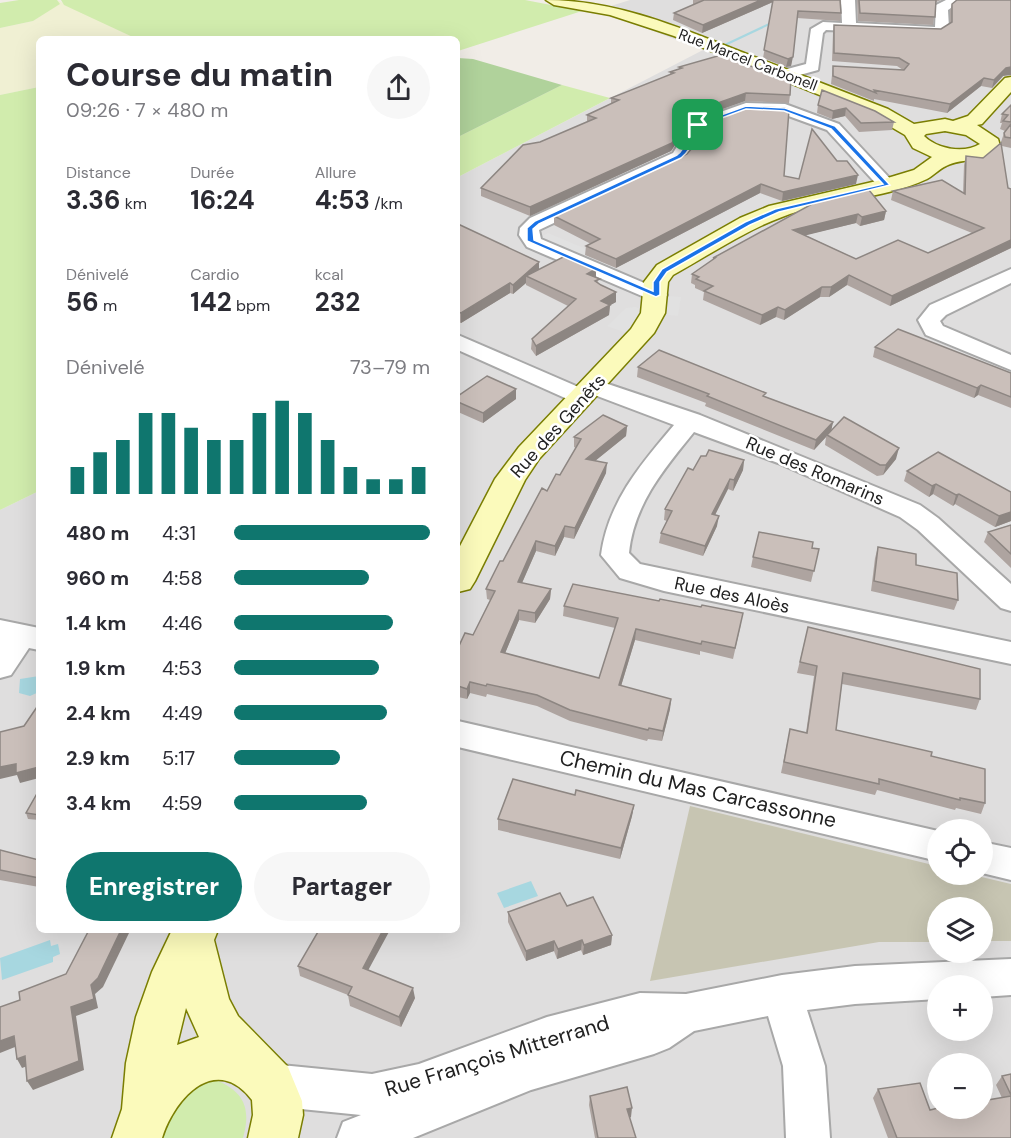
<!DOCTYPE html>
<html lang="fr">
<meta charset="utf-8">
<style>
body{margin:0;font-family:"DM Sans",sans-serif;background:#f7f7f7;color:#2b2b33;height:100vh;display:flex;flex-direction:column;font-size:22px;white-space:nowrap}
*{box-sizing:border-box;margin:0}
p{font-size:20px;color:#7c7c81}
.icon{flex:none;width:33px;height:33px;fill:none;stroke:currentColor;stroke-width:2;stroke-linecap:round;stroke-linejoin:round}
.map{position:relative;flex:1;overflow:hidden}
.sheet{position:absolute;left:36px;top:36px;width:424px;height:897px;display:flex;flex-direction:column;background:#fff;border-radius:9px;box-shadow:0 6px 24px #0002}
.sheet>*{flex:none}
.fabs{position:absolute;left:927px;top:819px;display:grid;gap:12px}
.fabs a{display:grid;place-items:center;width:66px;height:66px;border-radius:50%;background:#fff;box-shadow:0 6px 24px #0002;font-size:30px}
.pin{position:absolute;display:grid;place-items:center;width:51px;height:51px;color:#fff;margin:-26px;border-radius:12px;box-shadow:0 3px 9px #0006}
.round{display:grid;place-items:center;flex:none;width:63px;height:63px;border-radius:32px;background:#f7f7f7}
.head{display:flex;align-items:center;justify-content:space-between;height:102px;padding:0 30px}
h1{font-size:33px;font-weight:700;line-height:45px}
.stats{display:grid;grid-template-columns:repeat(3,1fr);gap:9px;height:102px;padding:6px 30px}
.stats div{display:grid;align-content:center}
.stats b{font-size:26px;font-weight:700}
.stats small{font-size:16px;font-weight:400}
.stats p{font-size:16px}
.chart{height:168px;padding:12px 30px}
.chart p{display:flex;justify-content:space-between}
.chart svg{width:100%;height:108px;margin-top:6px;stroke:#0f766e;stroke-width:6}
.primary-button{display:flex;gap:12px;margin-top:auto;padding:12px 30px}
.primary-button a{flex:1;height:69px;border-radius:36px;background:#0f766e;color:#fff;font-size:24px;font-weight:700;line-height:69px;text-align:center}
.primary-button a+a{background:#f7f7f7;color:#2b2b33}
ul{padding:0 30px;list-style:none;font-size:20px}
li{display:grid;grid-template-columns:96px 72px 1fr;align-items:center;height:45px}
li i{height:15px;border-radius:8px;background:#0f766e}
.map>svg:first-child{display:block}
</style>
<div class="map">
<svg width="1011" height="1138" viewBox="0 0 1011 1138">
<rect width="100%" height="100%" fill="#f1ede7"/>
<path fill="#dfdede" fill-rule="evenodd" d="M 630,0 L 1011,0 L 1011,1138 L 0,1138 L 0,510 L 39,491 L 39,930 L 458,930 L 458,177 L 703,50 L 598,10 ZM 938,830 L 982,830 L 982,874 L 938,874 ZM 938,908 L 982,908 L 982,952 L 938,952 ZM 938,986 L 982,986 L 982,1030 L 938,1030 ZM 938,1064 L 982,1064 L 982,1108 L 938,1108 Z"/>
<path fill="#c7c5b2" d="M 690,806 L 937,866 L 938,874 L 973,875 L 1011,884 L 1011,941 L 983,941 L 982,908 L 938,908 L 937,942 L 879,942 L 650,981 Z"/>
<path fill="#f0f0d3" d="M 57,0 L 137,39 L 39,39 L 39,87 L 0,95 L 0,28 L 33,21 L 59,4 Z"/>
<path fill="#d1ecad" d="M 19,0 L 57,0 L 60,4 L 33,21 L 0,28 L 0,3 Z
M 61,0 L 525,0 L 582,11 L 458,51 L 458,39 L 137,39 L 64,5 Z
M 562,85 L 610,98 L 458,177 L 458,137 Z
M 39,87 L 39,491 L 0,510 L 0,95 Z
M 213,1079 C 243,1090 252,1107 243,1138 L 155,1138 L 169,1098 Z"/>
<path fill="#b0d29b" d="M 458,58 L 473,59 L 562,85 L 458,137 Z"/>
<path fill="#e1e1e1" d="M 548,233 L 624,265 L 607,275 L 531,241 Z
M 656,295 L 681,297 L 678,316 L 653,313 L 638,337 L 607,326 L 626,308 L 635,307 L 653,313 Z"/>
<path fill="#a7d7e0" d="M 39,676 L 39,692 L 30,696 L 19,693 L 20,679 Z
M 531,881 L 538,896 L 504,908 L 497,893 Z
M 50,940 L 51,946 L 58,944 L 60,954 L 53,957 L 53,962 L 2,980 L 0,958 Z"/>
<g fill="none" stroke-linecap="round" stroke-linejoin="round">
<path fill="#a7d7e0" fill-rule="evenodd" d="M 775,20 L 778,21 L 721,48 L 718,47 Z"/>
<defs>
<path id="street" d="M 841,0 L 855,0 L 856,23 L 935,27 L 936,5 L 946,0 L 963,0 L 948,10 L 949,28 L 939,35 L 826,30 L 823,33 L 818,70 L 785,79 L 780,77 L 777,74 L 780,71 L 806,64 L 811,29 L 823,22 L 842,23 Z
M 746,103 L 785,104 L 839,124 L 896,185 L 893,189 L 881,189 L 827,130 L 783,114 L 748,113 L 704,128 L 695,149 L 685,161 L 539,230 L 541,239 L 663,291 L 667,295 L 663,299 L 649,299 L 527,247 L 519,235 L 520,228 L 530,218 L 673,153 L 692,122 Z
M 1011,269 L 1011,283 L 946,315 L 940,321 L 943,326 L 1011,355 L 1011,370 L 926,335 L 918,320 L 930,305 Z
M 458,335 L 583,389 L 581,386 L 585,381 L 593,379 L 700,415 L 920,505 L 938,518 L 1011,584 L 1011,611 L 1001,608 L 918,530 L 900,517 L 778,463 L 694,432 C 664,469 634,504 629,553 L 640,564 L 1011,642 L 1011,664 L 664,591 L 620,578 L 601,555 C 608,502 641,464 674,425 L 592,394 L 594,397 L 590,402 L 574,402 L 458,350 Z
M 0,620 L 39,628 L 39,650 L 29,648 L 11,675 L 0,678 Z
M 458,721 L 938,831 L 938,861 L 458,747 Z
M 982,842 L 1011,848 L 1011,880 L 982,873 Z
M 1011,959 L 1011,995 L 982,997 L 982,986 L 938,986 L 938,999 L 855,1004 L 807,1010 L 825,1066 L 830,1138 L 786,1138 L 783,1066 L 768,1016 L 694,1031 L 669,1048 L 654,1054 L 531,1090 L 413,1138 L 337,1138 L 343,1122 L 361,1115 L 271,1106 L 256,1100 L 250,1085 L 256,1070 L 271,1064 L 372,1074 L 419,1064 L 547,1017 L 640,993 L 686,994 L 782,975 L 855,966 Z"/>
<path id="secondary" d="M 546,0 C 614,0 676,26 739,51 C 789,70 838,90 888,109 L 914,124 L 945,119 L 953,121 L 968,116 L 1005,78 L 1011,77 L 1011,92 L 982,124 L 977,125 L 998,139 L 1000,146 C 987,164 963,157 946,166 C 939,169 934,175 927,179 C 882,200 828,199 782,217 C 744,231 709,255 673,275 L 668,282 L 665,313 L 654,333 L 539,459 L 525,480 L 475,581 L 470,589 L 458,592 L 458,550 L 495,479 L 519,447 L 631,329 L 641,313 L 644,282 L 657,265 L 740,218 L 769,206 L 881,180 L 914,170 L 932,157 L 913,148 L 905,135 L 874,117 L 674,36 L 610,15 L 554,5 ZM 945,131 L 966,135 L 980,144 C 964,154 937,149 924,136 L 926,134 Z
M 172,930 L 218,930 L 214,940 L 229,999 L 238,1016 L 288,1067 L 302,1101 L 303,1115 L 298,1138 L 248,1138 L 253,1115 L 252,1100 C 216,1053 175,1097 162,1138 L 112,1138 L 122,1109 L 126,1063 L 136,1017 L 152,972 ZM 186,1008 L 199,1037 L 177,1045 Z"/>
</defs>
<use href="#street" stroke="#a8a8a8" stroke-width="4"/>
<use href="#secondary" stroke="#7a7e02" stroke-width="3"/>
<use href="#street" fill="#fff" fill-rule="evenodd"/>
<use href="#secondary" fill="#fbfabb" fill-rule="evenodd"/>
</g>
<path fill="#aea4a0" d="M 693,0 L 840,0 L 841,13 L 840,21 L 797,18 L 791,66 L 786,67 L 763,58 L 773,2 L 702,33 L 673,20 L 674,13 L 693,5 Z
M 857,0 L 941,0 L 936,2 L 933,25 L 858,21 Z
M 952,4 L 1003,76 L 992,88 L 981,86 L 947,113 L 874,99 L 874,101 L 831,84 L 833,66 L 903,70 L 897,66 L 832,61 L 833,33 L 834,25 L 941,29 L 950,23 L 950,11 Z
M 679,67 L 790,95 L 789,103 L 745,101 L 691,120 L 671,151 L 530,216 L 481,196 L 481,188 L 540,142 L 587,122 L 587,115 L 611,104 L 611,98 L 670,75 L 670,72 L 679,69 Z
M 818,105 L 875,111 L 894,122 L 892,130 L 859,132 L 845,116 L 832,119 L 817,113 Z
M 1011,105 L 1011,148 L 1002,146 L 1001,142 L 1004,133 L 1005,131 L 1000,129 L 1002,123 L 1000,123 L 1002,114 Z
M 966,156 L 1008,188 L 1011,189 L 1011,248 L 890,306 L 847,285 L 829,297 L 820,297 L 784,320 L 776,317 L 760,325 L 703,300 L 704,292 L 695,288 L 695,285 L 691,283 L 692,274 L 713,260 L 713,258 L 810,205 L 811,202 L 886,211 L 884,220 L 860,226 L 856,223 L 805,235 L 856,259 L 928,253 L 972,233 L 891,200 L 893,191 L 963,193 L 964,165 Z
M 784,176 L 799,179 L 856,184 L 782,201 L 760,193 L 616,268 L 585,255 L 586,246 L 591,244 L 554,225 L 554,216 Z
M 458,224 L 539,269 L 596,277 L 599,284 L 616,302 L 610,305 L 609,315 L 536,356 L 531,349 L 532,339 L 568,306 L 526,285 L 526,283 L 513,294 L 510,293 L 461,323 L 458,322 Z
M 875,347 L 1011,373 L 1011,408 L 978,395 L 974,398 L 873,357 Z
M 638,367 L 765,397 L 833,422 L 831,430 L 896,459 L 883,475 L 877,476 L 825,445 L 826,437 L 814,450 L 705,406 L 706,403 L 637,377 Z
M 516,389 L 516,399 L 483,423 L 458,412 L 458,396 Z
M 627,426 L 626,436 L 595,461 L 606,473 L 574,539 L 564,537 L 555,556 L 536,551 L 522,583 L 551,589 L 550,599 L 535,623 L 519,620 L 505,653 L 599,678 L 615,628 L 563,616 L 564,606 L 741,624 L 733,659 L 700,651 L 700,655 L 635,640 L 621,686 L 671,699 L 670,709 L 662,741 L 648,739 L 647,741 L 570,721 L 537,706 L 487,694 L 486,697 L 470,693 L 467,699 L 458,697 L 458,648 L 473,635 L 490,600 L 487,599 L 486,589 L 547,491 L 560,475 L 576,448 L 574,447 L 574,437 Z
M 744,460 L 743,470 L 733,491 L 728,489 L 715,515 L 717,526 L 703,556 L 659,543 L 661,533 L 667,521 L 664,520 L 665,509 L 693,470 Z
M 907,471 L 1011,492 L 1011,521 L 995,527 L 955,504 L 953,506 L 933,494 L 929,497 L 904,481 Z
M 1011,525 L 1011,568 L 984,542 L 988,532 Z
M 878,547 L 916,565 L 958,600 L 954,610 L 871,591 L 875,558 Z
M 819,549 L 811,582 L 751,567 L 753,557 Z
M 808,627 L 980,699 L 976,710 L 842,684 L 836,730 L 931,756 L 985,803 L 981,814 L 956,808 L 955,810 L 877,790 L 875,795 L 781,773 L 790,729 L 806,733 L 814,676 L 797,673 Z
M 39,790 L 39,820 L 28,819 L 26,813 Z
M 575,795 L 634,805 L 632,816 L 620,859 L 498,830 L 498,819 Z
M 0,850 L 39,860 L 39,887 L 0,880 Z
M 567,906 L 612,935 L 611,945 L 583,955 L 581,950 L 557,959 L 554,951 L 526,961 L 508,922 L 508,912 Z
M 298,966 L 369,970 L 415,998 L 401,1027 L 350,1006 L 348,995 L 300,976 Z
M 1011,1074 L 1011,1138 L 888,1138 L 873,1098 L 878,1089 L 930,1110 L 1002,1098 L 996,1085 L 1002,1076 Z
M 590,1096 L 631,1117 L 629,1118 L 636,1138 L 595,1138 L 589,1105 Z"/>
<path fill="#8d8682" d="M 761,0 L 773,0 L 773,2 L 702,33 L 703,25 Z
M 793,57 L 791,66 L 786,67 L 788,59 Z
M 1011,67 L 1011,75 L 1003,76 L 992,88 L 994,80 L 1006,68 Z
M 984,78 L 981,86 L 947,113 L 950,104 Z
M 746,93 L 745,101 L 691,120 L 671,151 L 530,216 L 530,207 L 692,112 Z
M 846,108 L 845,116 L 832,119 L 833,111 Z
M 858,175 L 856,184 L 782,201 L 783,192 Z
M 761,184 L 760,193 L 616,268 L 616,259 Z
M 886,211 L 884,220 L 860,226 L 862,217 Z
M 858,214 L 856,223 L 791,239 L 793,230 Z
M 1011,240 L 1011,248 L 890,306 L 892,296 Z
M 539,262 L 539,271 L 526,276 L 526,283 L 513,294 L 513,285 Z
M 596,269 L 596,279 L 587,274 Z
M 849,275 L 847,285 L 829,297 L 831,287 Z
M 510,283 L 510,293 L 461,323 L 461,313 Z
M 822,287 L 820,297 L 784,320 L 785,310 Z
M 616,292 L 616,302 L 600,311 L 601,301 Z
M 610,305 L 609,315 L 536,356 L 536,346 Z
M 778,307 L 776,317 L 760,325 L 762,315 Z
M 981,385 L 978,395 L 974,398 L 977,388 Z
M 516,389 L 516,399 L 483,423 L 483,413 Z
M 833,422 L 831,432 L 827,435 L 826,437 L 814,450 L 816,440 Z
M 627,426 L 626,436 L 585,469 L 586,459 Z
M 899,448 L 896,459 L 883,475 L 886,465 Z
M 744,460 L 743,470 L 733,491 L 734,480 Z
M 607,463 L 606,473 L 574,539 L 575,528 Z
M 730,479 L 728,489 L 710,525 L 712,514 Z
M 936,484 L 933,494 L 929,497 L 932,486 Z
M 959,494 L 955,504 L 953,506 L 956,495 Z
M 1011,512 L 1011,521 L 995,527 L 999,516 Z
M 719,516 L 717,526 L 703,556 L 705,546 Z
M 565,526 L 564,537 L 555,556 L 555,546 Z
M 536,541 L 536,551 L 518,592 L 518,582 Z
M 551,589 L 550,599 L 535,623 L 535,613 Z
M 519,610 L 519,620 L 501,663 L 501,652 Z
M 636,629 L 635,640 L 618,696 L 619,685 Z
M 470,682 L 470,693 L 467,699 L 467,689 Z
M 671,699 L 670,709 L 662,741 L 663,731 Z
M 16,764 L 39,767 L 39,778 L 20,783 L 17,775 L 0,779 L 0,767 Z
M 634,805 L 632,816 L 620,859 L 621,848 Z
M 121,930 L 127,930 L 129,933 L 103,987 L 95,994 L 98,1008 L 76,1016 L 84,1070 L 33,1090 L 27,1081 L 71,1007 L 91,985 Z
M 383,930 L 390,930 L 364,978 L 363,968 Z
M 612,935 L 611,945 L 583,955 L 584,945 Z
M 582,940 L 581,950 L 557,959 L 558,949 Z
M 554,941 L 554,951 L 526,961 L 526,951 Z
M 413,988 L 415,998 L 401,1027 L 399,1017 Z
M 14,1036 L 20,1045 L 0,1053 L 0,1041 Z
M 25,1056 L 30,1065 L 22,1068 L 17,1059 Z
M 632,1108 L 631,1117 L 625,1119 L 627,1109 Z"/>
<path fill="#cabfba" stroke="#8d8682" stroke-width="1.5" d="M 702,0 L 761,0 L 703,25 L 674,13 L 704,0 Z
M 773,0 L 840,0 L 841,13 L 798,11 L 793,57 L 788,59 L 764,50 Z
M 859,0 L 936,0 L 935,17 L 860,13 Z
M 957,0 L 1011,0 L 1011,67 L 1006,68 L 994,80 L 984,78 L 950,104 L 874,90 L 876,93 L 833,76 L 833,66 L 904,70 L 909,64 L 899,58 L 834,53 L 834,25 L 941,29 L 952,22 L 952,4 Z
M 721,55 L 761,70 L 761,66 L 791,77 L 790,95 L 746,93 L 692,112 L 672,143 L 530,207 L 481,188 L 523,145 L 540,142 L 596,118 L 587,115 L 619,100 L 611,98 L 674,73 L 670,72 L 682,68 L 679,67 Z
M 822,90 L 875,111 L 894,122 L 861,123 L 846,108 L 833,111 L 818,105 Z
M 1011,105 L 1011,122 L 1003,121 L 1008,115 L 1002,114 Z
M 749,107 L 784,108 L 789,110 L 784,176 L 799,179 L 812,129 L 837,161 L 847,161 L 858,175 L 783,192 L 761,184 L 616,259 L 586,246 L 600,239 L 554,216 L 687,154 L 698,141 L 707,121 Z
M 1011,124 L 1011,138 L 1005,137 L 1004,133 Z
M 1001,143 L 1008,188 L 1011,189 L 1011,240 L 892,296 L 849,275 L 831,287 L 822,287 L 785,310 L 778,307 L 762,315 L 704,291 L 713,286 L 696,279 L 699,277 L 692,274 L 715,258 L 713,258 L 814,203 L 811,202 L 869,190 L 886,211 L 862,217 L 858,214 L 793,230 L 856,259 L 898,240 L 928,253 L 984,228 L 893,191 L 942,180 L 965,194 L 966,156 L 983,158 Z
M 458,224 L 539,262 L 513,285 L 510,283 L 461,313 L 458,312 Z
M 565,256 L 596,269 L 587,274 L 600,279 L 595,281 L 601,285 L 616,292 L 601,301 L 610,305 L 536,346 L 532,339 L 576,299 L 526,276 Z
M 898,329 L 1011,373 L 1011,397 L 981,385 L 977,388 L 875,347 Z
M 659,350 L 766,393 L 763,396 L 833,422 L 816,440 L 707,396 L 709,394 L 638,367 Z
M 487,376 L 516,389 L 483,413 L 458,402 L 458,396 Z
M 603,415 L 627,426 L 586,459 L 607,463 L 575,528 L 565,526 L 555,546 L 536,541 L 518,582 L 551,589 L 535,613 L 519,610 L 501,652 L 599,678 L 618,618 L 564,606 L 573,584 L 659,601 L 660,599 L 701,607 L 702,605 L 743,613 L 735,648 L 702,641 L 701,644 L 636,629 L 619,685 L 671,699 L 663,731 L 649,728 L 648,730 L 570,710 L 537,695 L 487,684 L 486,686 L 470,682 L 467,689 L 458,686 L 458,648 L 465,633 L 473,635 L 495,591 L 486,589 L 500,561 L 503,561 L 542,488 L 547,491 L 556,474 L 560,475 L 581,439 L 574,437 Z
M 844,417 L 899,448 L 886,465 L 880,465 L 827,435 Z
M 709,450 L 744,460 L 734,480 L 730,479 L 712,514 L 719,516 L 705,546 L 661,533 L 672,511 L 665,509 L 688,468 L 693,470 L 701,456 L 706,456 Z
M 938,452 L 1011,492 L 1011,512 L 999,516 L 959,494 L 956,495 L 936,484 L 932,486 L 907,471 Z
M 1011,525 L 1011,554 L 988,532 Z
M 759,532 L 813,542 L 812,548 L 819,549 L 814,571 L 753,557 Z
M 878,547 L 916,554 L 916,565 L 957,573 L 958,600 L 874,581 Z
M 808,627 L 980,669 L 980,699 L 843,673 L 836,730 L 932,752 L 931,756 L 985,769 L 985,803 L 960,798 L 960,800 L 879,779 L 879,784 L 784,762 L 790,729 L 807,733 L 817,666 L 800,662 Z
M 39,704 L 39,767 L 16,773 L 16,764 L 0,767 L 0,732 L 24,726 Z
M 513,779 L 575,795 L 576,790 L 634,805 L 621,848 L 498,819 Z
M 39,790 L 39,815 L 26,813 Z
M 0,850 L 39,860 L 39,878 L 0,870 Z
M 560,893 L 567,906 L 593,897 L 612,935 L 584,945 L 582,940 L 558,949 L 554,941 L 526,951 L 508,912 Z
M 89,930 L 121,930 L 98,978 L 91,985 L 94,999 L 71,1007 L 79,1061 L 27,1081 L 25,1056 L 17,1059 L 14,1036 L 0,1041 L 0,1007 L 20,1000 L 19,992 L 66,974 Z
M 319,930 L 383,930 L 363,968 L 413,988 L 399,1017 L 348,995 L 352,987 L 298,966 Z
M 1011,1074 L 1011,1095 L 1002,1076 Z
M 920,1083 L 930,1110 L 938,1108 L 982,1108 L 982,1101 L 1011,1096 L 1011,1138 L 897,1138 L 878,1089 Z
M 627,1087 L 632,1108 L 627,1109 L 636,1138 L 598,1138 L 590,1096 Z"/>
<path fill="#1a73e8" stroke="#fff" stroke-width="1.5" fill-rule="evenodd" d="M 746,106 L 785,108 L 835,126 L 890,185 L 779,212 L 750,225 L 667,272 L 660,282 L 660,295 L 656,297 L 527,241 L 527,228 L 535,221 L 677,155 C 688,147 686,134 696,124 ZM 746,109 L 784,111 L 831,129 L 883,184 L 775,209 L 745,222 L 662,269 L 653,282 L 653,291 L 534,240 L 533,229 L 539,224 L 681,158 C 695,147 689,137 700,126 Z"/>
<g text-anchor="middle" dominant-baseline="central" stroke-width="5" stroke-linejoin="round" paint-order="stroke">
<g font-size="15" fill="#212121" stroke="#fff">
<text transform="translate(748 60) rotate(21)">Rue Marcel Carbonell</text>
</g>
<g font-size="18" fill="#212121" stroke="#fff">
<text transform="translate(558 426) rotate(-48)">Rue des Genêts</text>
<text transform="translate(815 471) rotate(23)">Rue des Romarins</text>
<text transform="translate(732 595) rotate(12)">Rue des Aloès</text>
</g>
<g font-size="21" fill="#212121" stroke="#fff">
<text transform="translate(698 789) rotate(13)">Chemin du Mas Carcassonne</text>
<text transform="translate(497 1056) rotate(-17)">Rue François Mitterrand</text>
</g>
</g>
</svg>
<div class="fabs">
<a><svg class="icon" aria-label="locate" viewBox="0 0 24 24"><circle cx="12" cy="12" r="6"/><path d="M12 2v4M12 18v4M2 12h4M18 12h4"/></svg></a>
<a><svg class="icon" aria-label="layers" viewBox="0 0 24 24"><path d="M12 4l9 5-9 5-9-5zM3 14l9 5 9-5"/></svg></a>
<a>+</a>
<a>−</a>
</div>
<div class="pin" style="left:698px;top:125px;background:#1e9e55"><svg class="icon" aria-label="arrive" viewBox="0 0 24 24"><path d="M6 21V4h12l-3 4 3 4H6"/></svg></div>
<section class="sheet">
<div class="head"><div><h1>Course du matin</h1><p>09:26 · 7 × 480 m</p></div><a class="round"><svg class="icon" aria-label="share" viewBox="0 0 24 24"><path d="M12 15V3M7 8l5-5 5 5M5 13v7h14v-7"/></svg></a></div>
<div class="stats">
<div><p>Distance</p><b>3.36<small> km</small></b></div>
<div><p>Durée</p><b>16:24</b></div>
<div><p>Allure</p><b>4:53<small> /km</small></b></div>
</div>
<div class="stats">
<div><p>Dénivelé</p><b>56<small> m</small></b></div>
<div><p>Cardio</p><b>142<small> bpm</small></b></div>
<div><p>kcal</p><b>232</b></div>
</div>
<div class="chart"><p><span>Dénivelé</span>73–79 m</p>
<svg viewBox="0 0 160 44" preserveAspectRatio="none"><path d="M5 44V33M15 44V27M25 44V22M35 44V11M45 44V11M55 44V17M65 44V22M75 44V22M85 44V11M95 44V6M105 44V11M115 44V22M125 44V33M135 44V38M145 44V38M155 44V33"/></svg>
</div>
<ul>
<li><b>480 m</b>4:31<i style="width:100%"></i></li>
<li><b>960 m</b>4:58<i style="width:69%"></i></li>
<li><b>1.4 km</b>4:46<i style="width:81%"></i></li>
<li><b>1.9 km</b>4:53<i style="width:74%"></i></li>
<li><b>2.4 km</b>4:49<i style="width:78%"></i></li>
<li><b>2.9 km</b>5:17<i style="width:54%"></i></li>
<li><b>3.4 km</b>4:59<i style="width:68%"></i></li>
</ul>
<div class="primary-button"><a>Enregistrer</a><a>Partager</a></div>
</section>
</div>
